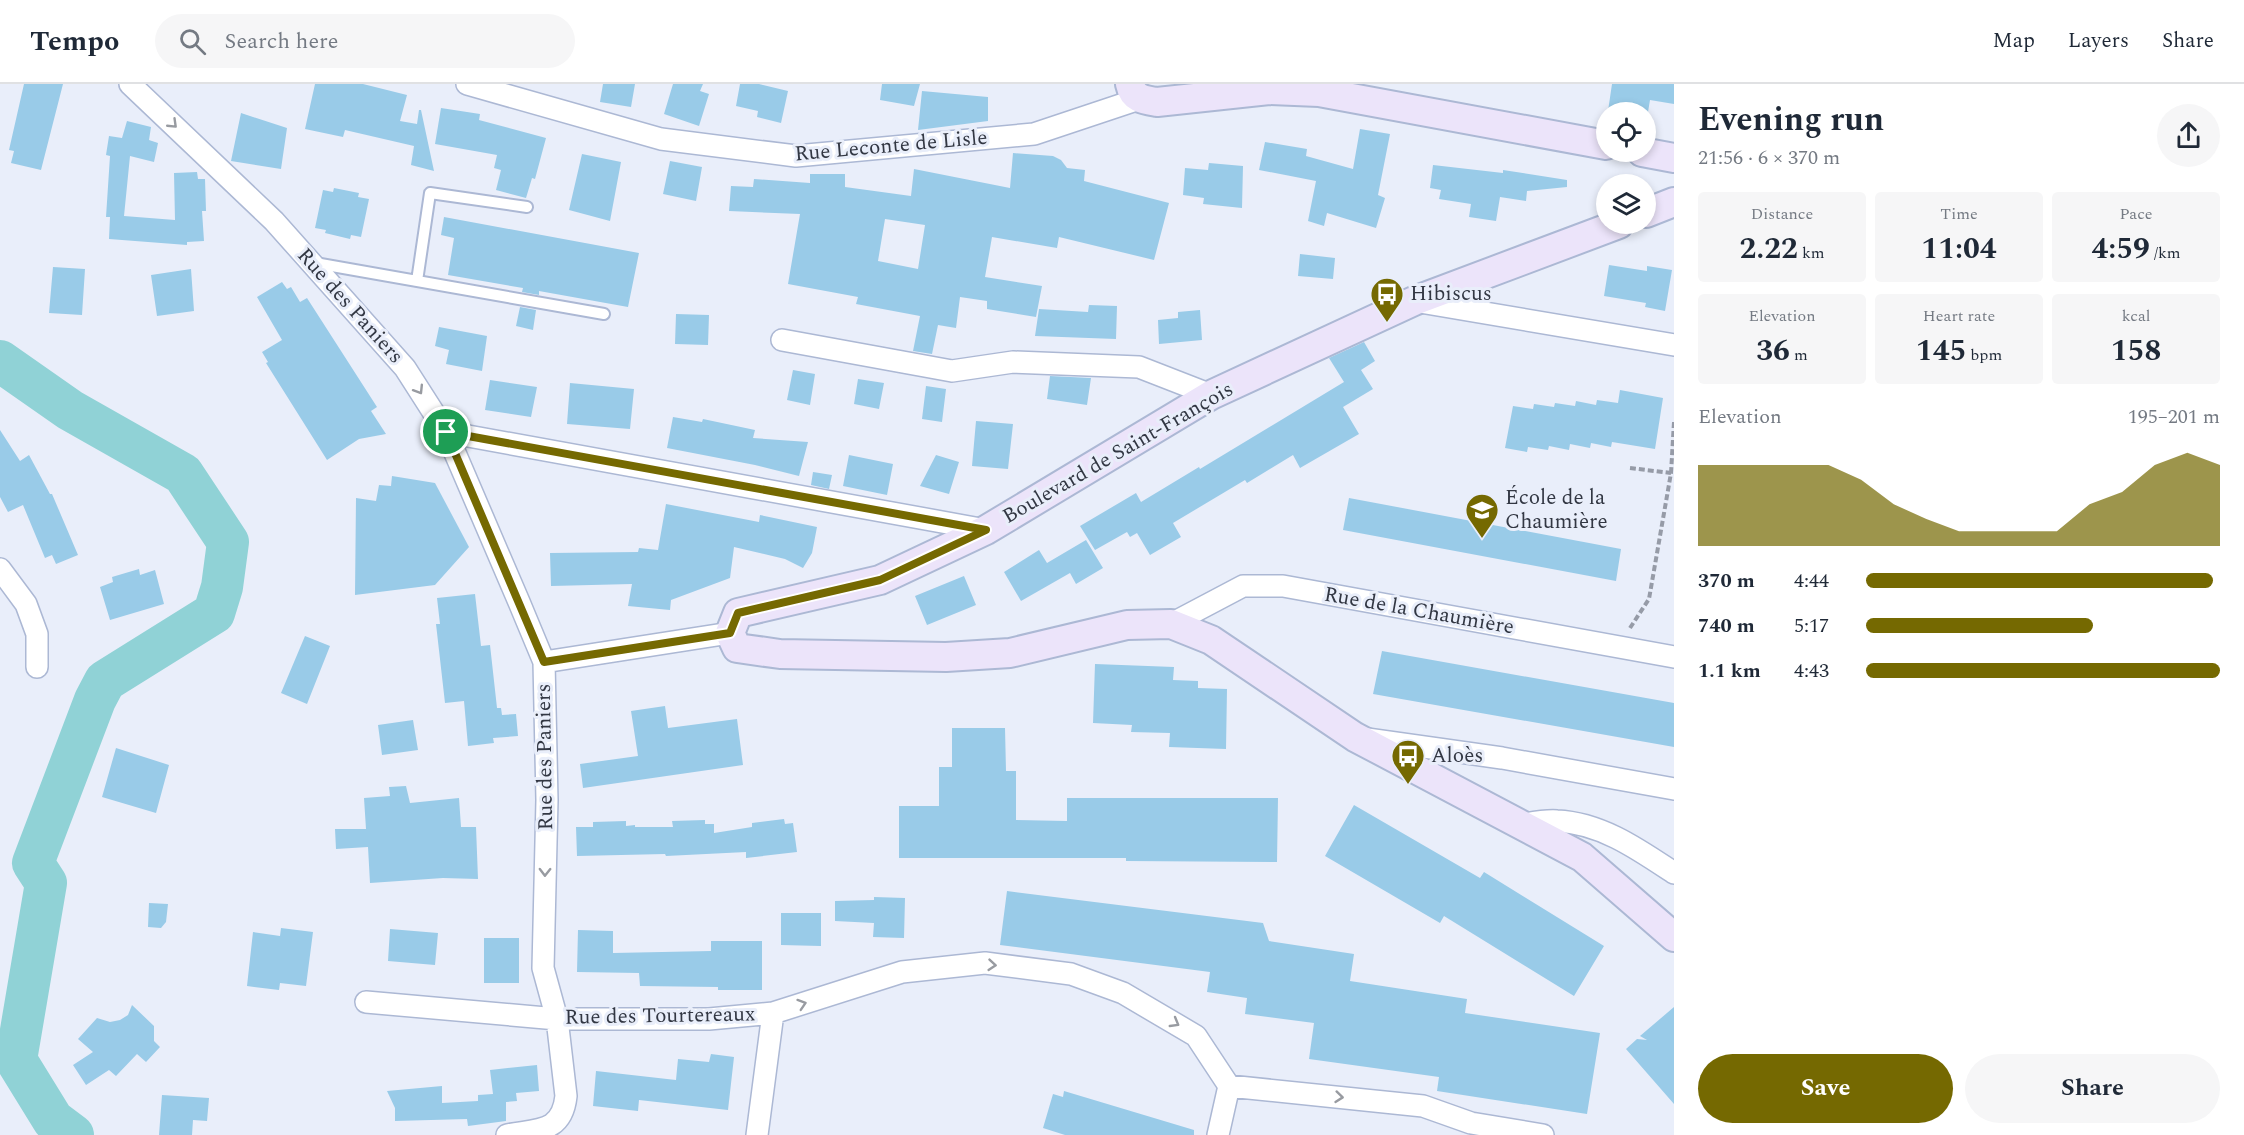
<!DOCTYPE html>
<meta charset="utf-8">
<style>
body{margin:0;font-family:Spectral,serif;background:#f6f6f7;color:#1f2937;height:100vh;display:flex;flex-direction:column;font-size:22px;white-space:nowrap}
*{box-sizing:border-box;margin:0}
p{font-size:20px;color:#747a83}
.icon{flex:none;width:33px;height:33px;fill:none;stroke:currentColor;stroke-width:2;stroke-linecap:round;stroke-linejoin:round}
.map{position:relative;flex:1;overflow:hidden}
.details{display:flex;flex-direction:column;background:#fff;width:570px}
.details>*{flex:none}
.fabs{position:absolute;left:1596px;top:18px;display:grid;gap:12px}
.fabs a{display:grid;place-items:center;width:60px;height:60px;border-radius:50%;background:#fff;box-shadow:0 3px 9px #0003;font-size:30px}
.pin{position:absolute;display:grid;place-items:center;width:51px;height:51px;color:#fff;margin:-26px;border:3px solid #fff;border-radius:50%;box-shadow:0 2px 6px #0007}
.round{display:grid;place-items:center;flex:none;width:63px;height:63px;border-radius:32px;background:#f6f6f7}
.head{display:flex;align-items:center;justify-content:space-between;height:102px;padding:0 24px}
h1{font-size:33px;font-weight:700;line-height:45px}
.stats{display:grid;grid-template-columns:repeat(3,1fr);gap:9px;height:102px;padding:6px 24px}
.stats div{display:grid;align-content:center;border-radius:6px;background:#f6f6f7;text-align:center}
.stats b{font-size:30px;font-weight:700}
.stats small{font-size:16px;font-weight:400}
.stats p{font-size:16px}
.chart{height:168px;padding:12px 24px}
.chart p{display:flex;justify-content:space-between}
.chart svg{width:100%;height:108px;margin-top:6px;fill:#756901;opacity:.7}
.cta{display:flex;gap:12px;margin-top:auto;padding:12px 24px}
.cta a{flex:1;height:69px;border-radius:36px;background:#756901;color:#fff;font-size:24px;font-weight:700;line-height:69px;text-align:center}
.cta a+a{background:#f6f6f7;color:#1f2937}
ul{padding:0 24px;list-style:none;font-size:20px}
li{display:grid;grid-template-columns:96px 72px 1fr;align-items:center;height:45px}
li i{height:15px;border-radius:8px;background:#756901}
header{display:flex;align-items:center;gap:36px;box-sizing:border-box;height:84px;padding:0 30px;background:#fff;border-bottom:2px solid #e0e1e3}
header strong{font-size:28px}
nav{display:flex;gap:33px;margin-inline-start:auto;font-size:21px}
.search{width:420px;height:54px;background:#f6f6f7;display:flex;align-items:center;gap:15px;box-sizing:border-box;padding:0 21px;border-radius:33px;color:#747a83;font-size:22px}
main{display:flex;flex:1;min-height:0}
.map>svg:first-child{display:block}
</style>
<header>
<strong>Tempo</strong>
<div class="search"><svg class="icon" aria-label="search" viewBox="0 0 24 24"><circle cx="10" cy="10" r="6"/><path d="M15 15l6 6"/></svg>Search here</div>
<nav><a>Map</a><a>Layers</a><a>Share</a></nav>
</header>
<main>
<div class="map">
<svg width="1674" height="1051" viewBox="0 0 1674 1051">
<rect width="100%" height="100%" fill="#e9eefa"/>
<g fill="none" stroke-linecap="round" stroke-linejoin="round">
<path stroke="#90d2d6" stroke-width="42" d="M 0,277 L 70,326 L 183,390 L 228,458 L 222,503 L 214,529 L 105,597 L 95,616 L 33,779 L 46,799 L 16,976 L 53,1036 L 73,1051"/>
</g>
<path fill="#99cbe8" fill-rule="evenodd" d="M 24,0 L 63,0 L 41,86 L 11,79 L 14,67 L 9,66 Z
M 315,0 L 363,0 L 407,11 L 400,37 L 417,40 L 419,26 L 421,26 L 434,87 L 411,81 L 414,62 L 345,46 L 343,53 L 305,45 Z
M 603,0 L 635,0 L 631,23 L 600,18 Z
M 673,0 L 703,0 L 700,7 L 709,10 L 699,42 L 664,30 Z
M 740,0 L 759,0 L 788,7 L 781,39 L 757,33 L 758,27 L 736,22 Z
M 882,0 L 920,0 L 914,22 L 880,16 Z
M 1612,0 L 1674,0 L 1674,20 L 1650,16 L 1648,28 L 1608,27 Z
M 922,7 L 988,13 L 988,37 L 918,46 Z
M 441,24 L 480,30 L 479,36 L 546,54 L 535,95 L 532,94 L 526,114 L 496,106 L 501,86 L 494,84 L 497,71 L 435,60 Z
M 241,29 L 287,44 L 281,85 L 231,77 Z
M 127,37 L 151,43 L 149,56 L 158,59 L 154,78 L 130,72 L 124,132 L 175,136 L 174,89 L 197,88 L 198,95 L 205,95 L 206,127 L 202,127 L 204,157 L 187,158 L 187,161 L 109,155 L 110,133 L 106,133 L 110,72 L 106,71 L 109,52 L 122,54 Z
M 1360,45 L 1390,50 L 1378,111 L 1385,114 L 1376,144 L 1327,129 L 1324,142 L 1308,137 L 1316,97 L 1259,86 L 1265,58 L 1307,65 L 1306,72 L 1353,85 Z
M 1013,69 L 1053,72 L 1061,76 L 1067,84 L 1085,86 L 1084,97 L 1169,119 L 1154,176 L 1059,153 L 1057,164 L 992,153 L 985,193 L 1042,202 L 1036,233 L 987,225 L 987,217 L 960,213 L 956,244 L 938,241 L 932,270 L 913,267 L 920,232 L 856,220 L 858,213 L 788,200 L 800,130 L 729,127 L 731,102 L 753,103 L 754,95 L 810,99 L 810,90 L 845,90 L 845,103 L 911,112 L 914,85 L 1010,104 ZM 885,135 L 925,141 L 918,185 L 878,177 Z
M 582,70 L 621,78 L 610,137 L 569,126 Z
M 670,77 L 702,83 L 696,117 L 663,110 Z
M 1209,79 L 1243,82 L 1242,124 L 1203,120 L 1204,114 L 1183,111 L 1185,84 L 1208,86 Z
M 1433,81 L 1503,89 L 1503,86 L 1567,96 L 1567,103 L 1527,107 L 1526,117 L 1500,113 L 1496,137 L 1469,133 L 1471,120 L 1439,115 L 1441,106 L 1430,104 Z
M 334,104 L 359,109 L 358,113 L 369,115 L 361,153 L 351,151 L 350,155 L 325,149 L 326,146 L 315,144 L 323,106 L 333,108 Z
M 444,133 L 639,169 L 628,223 L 539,207 L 539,211 L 522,208 L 523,204 L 448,191 L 454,154 L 441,151 Z
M 1300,170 L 1335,174 L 1333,195 L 1298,192 Z
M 1609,181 L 1647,187 L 1647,182 L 1672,186 L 1665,227 L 1645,223 L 1646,219 L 1604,212 Z
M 53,183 L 85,185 L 82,231 L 49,229 Z
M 191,185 L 194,227 L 157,232 L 151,191 Z
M 282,198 L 287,205 L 291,203 L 300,218 L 307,214 L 377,323 L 371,327 L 386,350 L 359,355 L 327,376 L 266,279 L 268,278 L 262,268 L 282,256 L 257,213 Z
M 1089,221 L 1117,222 L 1116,255 L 1035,252 L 1039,225 L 1088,228 Z
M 520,223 L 536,226 L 533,246 L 516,242 Z
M 1200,226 L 1202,256 L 1159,260 L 1158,236 L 1178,234 L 1178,228 Z
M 676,230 L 709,231 L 708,261 L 675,260 Z
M 439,243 L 487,252 L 482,287 L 446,280 L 449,266 L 435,262 Z
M 1364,258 L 1375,277 L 1361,286 L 1373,305 L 1343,323 L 1359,350 L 1300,384 L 1293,371 L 1247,399 L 1245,396 L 1173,439 L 1181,453 L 1150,471 L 1137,449 L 1130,453 L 1127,448 L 1095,466 L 1080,442 L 1136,409 L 1141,418 L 1199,383 L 1200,385 L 1344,298 L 1329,274 Z
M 793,286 L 815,290 L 810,321 L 787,316 Z
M 1050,292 L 1091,294 L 1087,321 L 1047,315 Z
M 858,295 L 884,299 L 879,325 L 854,320 Z
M 490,296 L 537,303 L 531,333 L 485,326 Z
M 570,299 L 634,305 L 630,345 L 567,340 Z
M 926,302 L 946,305 L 942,338 L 922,335 Z
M 1620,306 L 1663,314 L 1655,365 L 1612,358 L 1611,363 L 1591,359 L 1590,364 L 1570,360 L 1569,366 L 1549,362 L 1548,366 L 1528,363 L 1527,368 L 1505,364 L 1513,322 L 1533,325 L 1534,320 L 1554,323 L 1555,319 L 1575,322 L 1576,317 L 1596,321 L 1597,316 L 1618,319 Z
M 673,333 L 702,338 L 703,335 L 755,346 L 753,354 L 808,358 L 799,392 L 755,381 L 667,364 Z
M 976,337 L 1013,340 L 1008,385 L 972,382 Z
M 0,346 L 20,377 L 29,371 L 50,410 L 52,410 L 78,471 L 56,480 L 52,471 L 45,474 L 23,421 L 8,428 L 0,413 Z
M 849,371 L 893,380 L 887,411 L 843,402 Z
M 936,371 L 959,378 L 949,410 L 920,402 Z
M 813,388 L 832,391 L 829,405 L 811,401 Z
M 392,392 L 435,399 L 469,463 L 435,501 L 355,511 L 356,414 L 376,417 L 379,401 L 391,402 Z
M 1349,414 L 1621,465 L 1616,497 L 1343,446 Z
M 666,420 L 759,438 L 760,431 L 817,443 L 812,469 L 803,484 L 785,475 L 734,463 L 730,494 L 671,516 L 670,526 L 628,522 L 632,500 L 551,502 L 550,469 L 638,468 L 639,464 L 658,466 Z
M 1086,456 L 1103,484 L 1076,500 L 1070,489 L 1021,517 L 1004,488 L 1039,466 L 1047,479 Z
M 139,485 L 140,491 L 155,486 L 164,520 L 110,536 L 100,503 L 113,498 L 112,493 Z
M 964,492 L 976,521 L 927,541 L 915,512 Z
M 475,510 L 481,562 L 490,561 L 497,624 L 501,624 L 502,631 L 516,630 L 518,652 L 493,654 L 494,659 L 468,662 L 464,617 L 445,619 L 436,540 L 440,540 L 437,514 Z
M 305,552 L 330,562 L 307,620 L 281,609 Z
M 1382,567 L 1674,619 L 1674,663 L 1373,610 Z
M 1095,580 L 1174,583 L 1173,596 L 1198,597 L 1198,604 L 1227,605 L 1226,665 L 1169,663 L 1170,649 L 1131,648 L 1132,641 L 1093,639 Z
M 665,622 L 668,644 L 737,635 L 743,681 L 583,704 L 580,680 L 638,672 L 631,627 Z
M 413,636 L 418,666 L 382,671 L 378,641 Z
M 952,644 L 1005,644 L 1006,687 L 1016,687 L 1016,736 L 1067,737 L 1067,714 L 1278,714 L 1277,778 L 1126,777 L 1126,774 L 899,774 L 899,722 L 939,722 L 939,683 L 952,683 Z
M 116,664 L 169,681 L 156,729 L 102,713 Z
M 406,702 L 410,719 L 459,714 L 461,743 L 476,743 L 478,795 L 443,794 L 370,799 L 368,763 L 336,765 L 335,745 L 366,745 L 364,714 L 390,712 L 389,703 Z
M 1354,721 L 1480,794 L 1484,788 L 1604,862 L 1574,912 L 1444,832 L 1440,839 L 1325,772 Z
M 784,735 L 785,740 L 793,739 L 797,768 L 746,774 L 746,768 L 666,772 L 665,770 L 577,772 L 576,743 L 593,743 L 593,738 L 626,737 L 626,742 L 635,741 L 635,743 L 673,743 L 672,737 L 705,736 L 705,740 L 714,740 L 714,749 L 752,743 L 752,739 Z
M 1007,807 L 1263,839 L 1269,857 L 1354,870 L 1350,897 L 1467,915 L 1465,929 L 1600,949 L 1587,1030 L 1437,1007 L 1439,993 L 1309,975 L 1314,939 L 1245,930 L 1247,914 L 1207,908 L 1210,888 L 1000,861 Z
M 874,813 L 905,814 L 904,854 L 873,853 L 874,839 L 835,837 L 835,817 L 874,816 Z
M 149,819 L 168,820 L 166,838 L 161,844 L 148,843 Z
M 781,829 L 821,829 L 821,862 L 781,861 Z
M 281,844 L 313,848 L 306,902 L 280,899 L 279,906 L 247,902 L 253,848 L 280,852 Z
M 390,845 L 438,849 L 435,881 L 388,877 Z
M 578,846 L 613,847 L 613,869 L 711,867 L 711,857 L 762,857 L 762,906 L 718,906 L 718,903 L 640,902 L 639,889 L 577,888 Z
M 484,854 L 519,854 L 519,899 L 484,899 Z
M 132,921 L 154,942 L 154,957 L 160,963 L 146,978 L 137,970 L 116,992 L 109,986 L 86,1001 L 73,981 L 93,968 L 78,955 L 97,934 L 110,938 L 120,936 L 128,931 Z
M 1674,923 L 1674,1020 L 1626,965 L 1637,955 L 1647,956 L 1640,952 Z
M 711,970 L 734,973 L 728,1026 L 639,1016 L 638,1027 L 593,1022 L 596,987 L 676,996 L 678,975 L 709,978 Z
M 537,981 L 539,1007 L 516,1009 L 517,1017 L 506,1018 L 506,1037 L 468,1042 L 467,1035 L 395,1037 L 395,1024 L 387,1007 L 442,1002 L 442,1019 L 478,1017 L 478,1011 L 493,1010 L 490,986 Z
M 1064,1007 L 1194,1046 L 1194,1051 L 1065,1051 L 1043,1044 L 1053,1010 L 1063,1013 Z
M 162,1011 L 209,1014 L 207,1037 L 193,1036 L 192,1051 L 159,1051 Z"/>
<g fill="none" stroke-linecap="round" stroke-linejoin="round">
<defs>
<path id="service" d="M 315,179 L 604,230
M 417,197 L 430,109 L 527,123"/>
<path id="minor" d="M 130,0 L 274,137 L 405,284 L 446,348 L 519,518 L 544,578 L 547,716 L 543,884 L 557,935 L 566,1012 C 562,1049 538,1045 507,1051
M 467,0 L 661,55 L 796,72 L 1034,50 L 1139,15
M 1414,217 L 1674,261
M 782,256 L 952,287 L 1013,278 L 1139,283 L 1211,311
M 446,348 L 986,446
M 0,485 L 26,520 L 37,550 L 37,583
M 1171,540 L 1243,502 L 1283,502 L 1674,573
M 544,578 L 730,549
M 1367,655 L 1502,674 L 1674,705
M 1520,741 C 1531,739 1545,736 1557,737 C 1601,739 1638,765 1674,789
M 366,918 L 557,935 L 709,935 L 773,929 L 902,888 L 985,879 L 1071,890 L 1123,909 L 1196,952 L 1229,1002 L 1423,1022 L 1471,1039 L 1543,1051
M 757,1051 L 773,929
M 1218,1051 L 1229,1002"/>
<path id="secondary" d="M 1130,0 C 1133,15 1144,16 1157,18 L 1269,6 L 1319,8 L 1606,61
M 1642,68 L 1674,74
M 1646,129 L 1674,118
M 1619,140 L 1414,217 L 1211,311 L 986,446 L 880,496 L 738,529 L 730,549 L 737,564 L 780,570 L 946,573 L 1010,569 L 1127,541 L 1171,540 L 1211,556 L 1355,653 L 1582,773 L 1674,853"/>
</defs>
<use href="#service" stroke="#acb8d4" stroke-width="14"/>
<use href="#minor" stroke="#acb8d4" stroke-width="24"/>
<use href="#secondary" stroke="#acb8d4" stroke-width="32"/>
<path stroke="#969ba7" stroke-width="4" stroke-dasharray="6 3" stroke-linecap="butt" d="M 1671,389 L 1674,338
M 1630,544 L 1649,515 L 1671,389 L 1630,384"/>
<use href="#service" stroke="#fff" stroke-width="10"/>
<use href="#minor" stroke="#fff" stroke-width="21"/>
<use href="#secondary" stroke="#ece4fa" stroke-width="28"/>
</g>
<defs><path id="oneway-chevron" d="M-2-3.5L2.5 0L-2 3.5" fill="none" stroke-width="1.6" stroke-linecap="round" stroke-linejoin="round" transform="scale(1.5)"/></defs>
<g stroke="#989ba1">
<use href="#oneway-chevron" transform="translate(173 40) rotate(44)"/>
<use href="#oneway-chevron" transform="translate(419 306) rotate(58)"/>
<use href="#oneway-chevron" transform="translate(545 788) rotate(91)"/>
<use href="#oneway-chevron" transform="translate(992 881) rotate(5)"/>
<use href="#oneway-chevron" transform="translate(802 920) rotate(-18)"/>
<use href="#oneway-chevron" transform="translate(1175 939) rotate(30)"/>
<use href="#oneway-chevron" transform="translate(1339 1013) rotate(6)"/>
</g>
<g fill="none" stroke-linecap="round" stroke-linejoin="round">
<defs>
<path id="route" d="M 446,348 L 986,446 L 880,496 L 738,529 L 730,549 L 544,578 Z"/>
</defs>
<use href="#route" stroke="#fff" stroke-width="12"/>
<use href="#route" stroke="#756901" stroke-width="8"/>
</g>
<defs>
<symbol id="bus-pin" viewBox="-11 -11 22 30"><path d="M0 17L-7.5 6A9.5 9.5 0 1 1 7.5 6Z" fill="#756901" stroke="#e9eefa"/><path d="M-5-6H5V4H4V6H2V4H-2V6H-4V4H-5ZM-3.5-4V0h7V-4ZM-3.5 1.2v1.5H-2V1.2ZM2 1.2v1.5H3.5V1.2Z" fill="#fff"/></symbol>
<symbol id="school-pin" viewBox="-11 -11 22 30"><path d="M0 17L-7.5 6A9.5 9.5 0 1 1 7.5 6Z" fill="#756901" stroke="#e9eefa"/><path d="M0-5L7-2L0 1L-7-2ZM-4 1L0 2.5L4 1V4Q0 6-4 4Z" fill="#fff"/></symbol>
</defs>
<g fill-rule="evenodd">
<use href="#bus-pin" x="1368" y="191" width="38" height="52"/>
<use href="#school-pin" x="1463" y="407" width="38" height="52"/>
<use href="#bus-pin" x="1389" y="653" width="38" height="52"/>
</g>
<g text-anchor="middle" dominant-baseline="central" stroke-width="6" stroke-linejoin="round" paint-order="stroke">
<g font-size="21" fill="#323743" stroke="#e9eefa">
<text transform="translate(891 62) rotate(-5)">Rue Leconte de Lisle</text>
<text transform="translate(350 222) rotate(48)">Rue des Paniers</text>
<text transform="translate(1118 369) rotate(-30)">Boulevard de Saint-François</text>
<text transform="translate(1419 527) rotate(10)">Rue de la Chaumière</text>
<text transform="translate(545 673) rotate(-91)">Rue des Paniers</text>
<text transform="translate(660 932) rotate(-1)">Rue des Tourtereaux</text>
</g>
<g font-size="21" fill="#323743" stroke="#e9eefa" text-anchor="start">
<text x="1410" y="210">Hibiscus</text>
<text x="1505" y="414">École de la<tspan x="1505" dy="24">Chaumière</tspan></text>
<text x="1431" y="672">Aloès</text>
</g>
</g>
</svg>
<div class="fabs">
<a><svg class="icon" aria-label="locate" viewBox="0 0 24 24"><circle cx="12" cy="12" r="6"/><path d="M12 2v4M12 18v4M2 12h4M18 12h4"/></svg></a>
<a><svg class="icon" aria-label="layers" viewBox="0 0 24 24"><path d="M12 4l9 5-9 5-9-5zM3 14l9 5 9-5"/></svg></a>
</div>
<div class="pin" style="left:446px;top:348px;background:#1e9e55"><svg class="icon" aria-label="arrive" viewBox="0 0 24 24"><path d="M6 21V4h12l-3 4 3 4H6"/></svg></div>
</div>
<section class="details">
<div class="head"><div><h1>Evening run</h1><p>21:56 · 6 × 370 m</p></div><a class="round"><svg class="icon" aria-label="share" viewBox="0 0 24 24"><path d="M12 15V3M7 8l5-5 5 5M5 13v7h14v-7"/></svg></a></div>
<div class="stats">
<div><p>Distance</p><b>2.22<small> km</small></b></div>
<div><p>Time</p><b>11:04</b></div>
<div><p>Pace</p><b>4:59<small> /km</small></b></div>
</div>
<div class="stats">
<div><p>Elevation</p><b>36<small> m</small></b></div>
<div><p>Heart rate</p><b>145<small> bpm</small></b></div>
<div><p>kcal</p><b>158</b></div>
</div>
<div class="chart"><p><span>Elevation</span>195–201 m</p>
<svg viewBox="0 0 160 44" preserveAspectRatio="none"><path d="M0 44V11L10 11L20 11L30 11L40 11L50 17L60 27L70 33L80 38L90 38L100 38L110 38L120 27L130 22L140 11L150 6L160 11V44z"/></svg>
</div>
<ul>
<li><b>370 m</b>4:44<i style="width:98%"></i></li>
<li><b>740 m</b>5:17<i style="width:64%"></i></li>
<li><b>1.1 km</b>4:43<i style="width:100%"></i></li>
</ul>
<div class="cta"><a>Save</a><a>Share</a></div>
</section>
</main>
